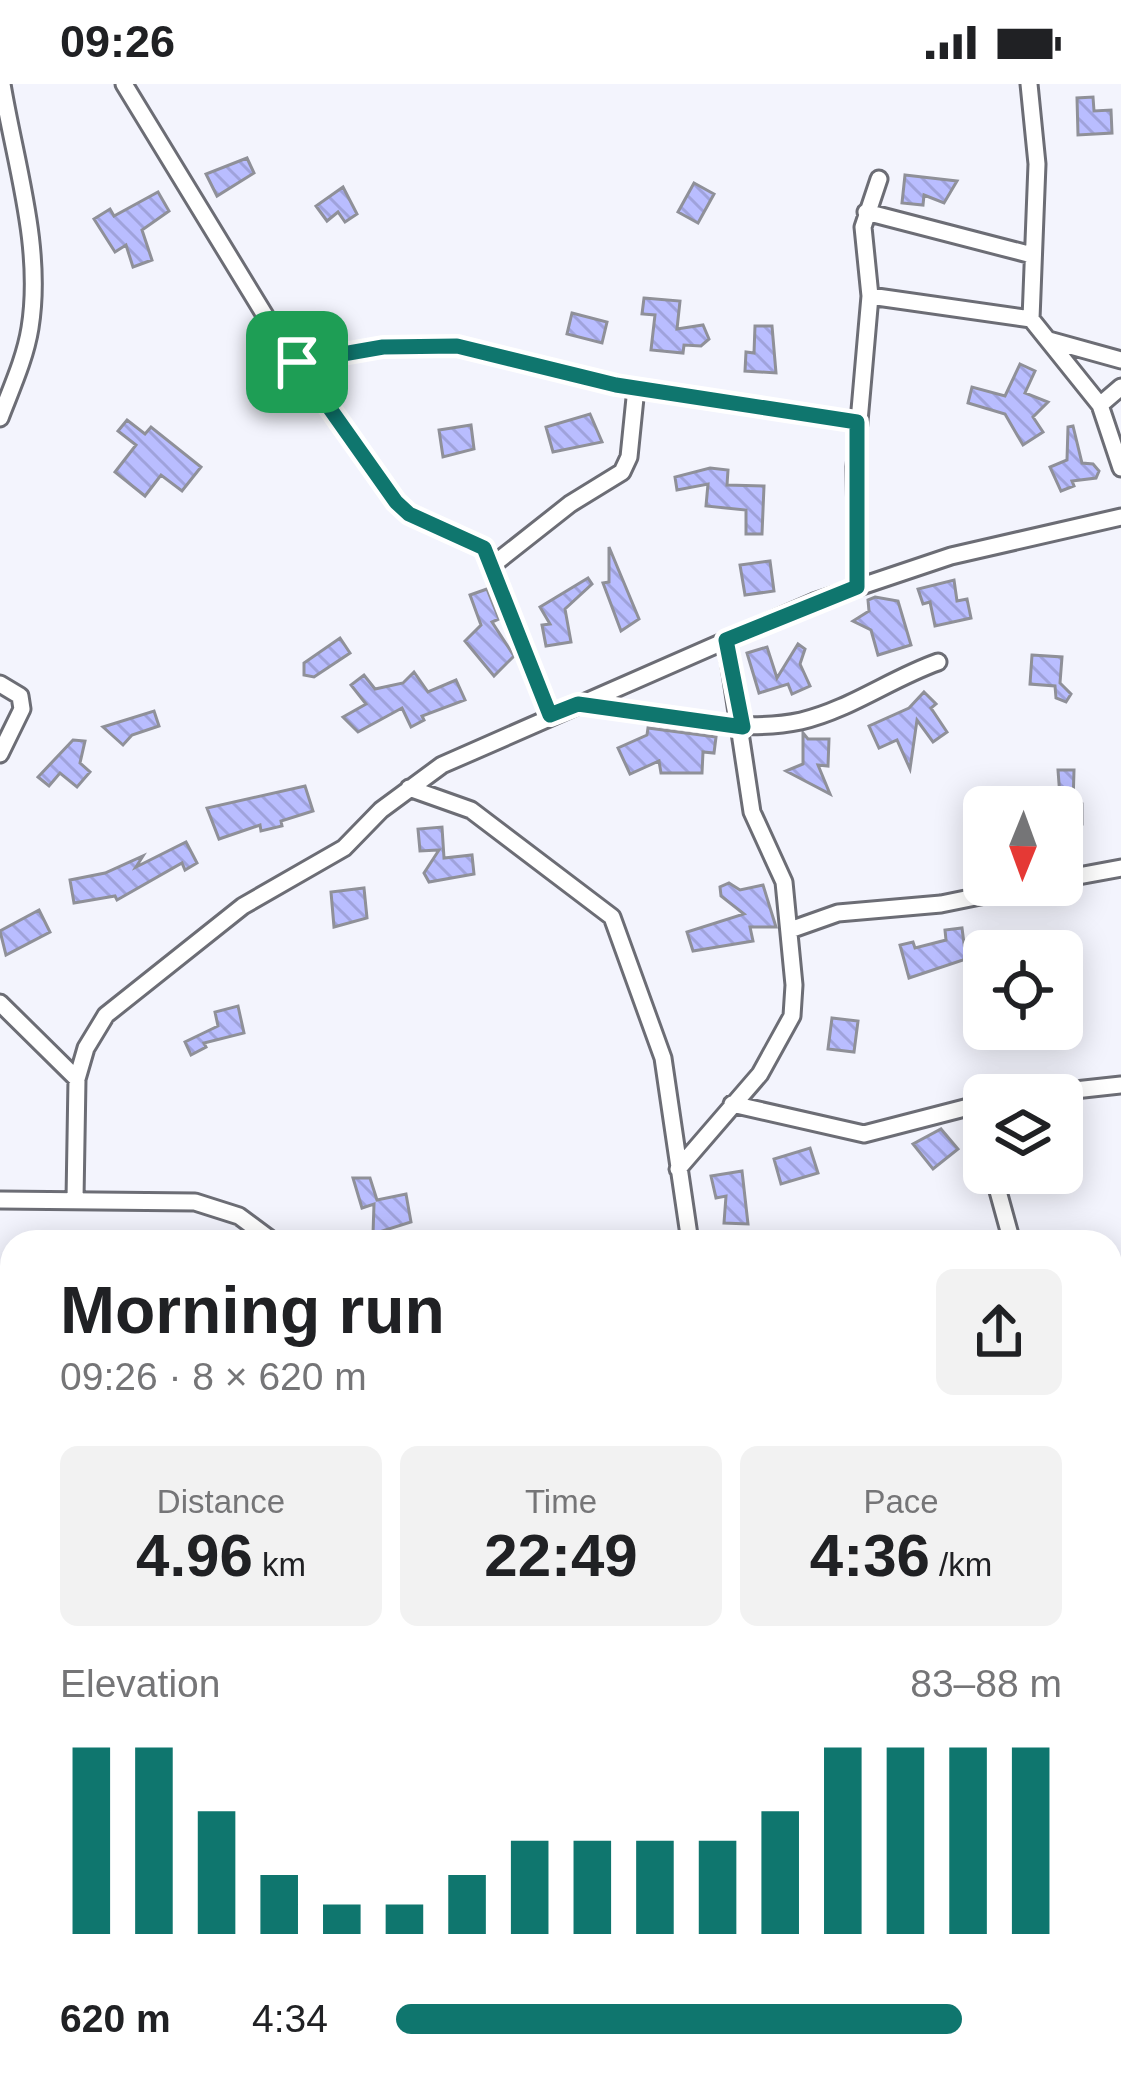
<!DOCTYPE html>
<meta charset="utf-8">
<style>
body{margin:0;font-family:Helvetica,sans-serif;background:#f2f2f2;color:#202124;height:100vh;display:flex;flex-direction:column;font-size:45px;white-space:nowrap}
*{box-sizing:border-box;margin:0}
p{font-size:39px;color:#757577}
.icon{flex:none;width:66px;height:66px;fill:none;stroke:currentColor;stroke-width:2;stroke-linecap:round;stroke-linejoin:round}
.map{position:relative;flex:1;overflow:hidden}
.panel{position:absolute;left:0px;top:1146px;width:1122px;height:861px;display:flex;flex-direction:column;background:#fff;border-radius:36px 36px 0 0;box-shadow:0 6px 30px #0003}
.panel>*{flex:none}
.needle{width:78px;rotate:181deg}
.controls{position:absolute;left:963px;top:702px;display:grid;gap:24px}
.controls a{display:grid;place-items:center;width:120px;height:120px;border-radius:18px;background:#fff;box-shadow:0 6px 30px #0003;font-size:60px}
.pin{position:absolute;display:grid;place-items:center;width:102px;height:102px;color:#fff;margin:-51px;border-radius:24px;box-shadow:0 6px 18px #0006}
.round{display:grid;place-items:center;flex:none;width:126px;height:126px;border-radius:18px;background:#f2f2f2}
.overview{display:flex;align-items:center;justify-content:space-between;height:204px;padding:0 60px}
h1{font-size:66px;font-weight:600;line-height:90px}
.stats{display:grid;grid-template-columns:repeat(3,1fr);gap:18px;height:204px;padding:12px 60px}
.stats div{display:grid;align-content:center;border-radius:18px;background:#f2f2f2;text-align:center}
.stats b{font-size:60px;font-weight:600}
.stats small{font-size:33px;font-weight:400}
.stats p{font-size:33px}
.chart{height:336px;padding:24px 60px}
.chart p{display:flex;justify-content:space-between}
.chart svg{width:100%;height:216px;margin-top:12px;stroke:#0f766e;stroke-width:6}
ul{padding:0 60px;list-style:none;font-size:39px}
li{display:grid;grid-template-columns:192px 144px 1fr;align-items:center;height:90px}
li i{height:30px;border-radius:15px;background:#0f766e}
.status{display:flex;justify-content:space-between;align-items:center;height:84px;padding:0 60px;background:#fff;direction:ltr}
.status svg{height:33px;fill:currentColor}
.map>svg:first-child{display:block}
</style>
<div class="status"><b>09:26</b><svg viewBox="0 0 49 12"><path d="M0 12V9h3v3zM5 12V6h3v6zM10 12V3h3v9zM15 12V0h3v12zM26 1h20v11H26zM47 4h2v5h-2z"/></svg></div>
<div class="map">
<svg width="1121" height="2005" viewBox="0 0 1121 2005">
<defs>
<pattern id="building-back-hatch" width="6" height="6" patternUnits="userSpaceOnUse" patternTransform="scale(3)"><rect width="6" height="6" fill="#b9bdff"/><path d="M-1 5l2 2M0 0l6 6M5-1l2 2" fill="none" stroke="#9fa2db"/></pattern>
</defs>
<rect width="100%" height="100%" fill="#f3f4fd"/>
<path fill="url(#building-back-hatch)" stroke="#8f9098" stroke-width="3" d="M 1093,13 L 1094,27 L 1111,26 L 1112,49 L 1078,51 L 1077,14 Z
M 247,74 L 254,89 L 217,112 L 206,90 Z
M 905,91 L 957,97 L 944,119 L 924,111 L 923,121 L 902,119 Z
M 694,99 L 714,110 L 698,139 L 678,128 Z
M 343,103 L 357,130 L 345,138 L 338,128 L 327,137 L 316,122 Z
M 158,108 L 169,127 L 142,146 L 152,176 L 133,183 L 126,161 L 115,168 L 94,135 L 110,125 L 114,132 Z
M 644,214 L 680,217 L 677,245 L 703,241 L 709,255 L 701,262 L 684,261 L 683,269 L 651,266 L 655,231 L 642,230 Z
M 572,229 L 607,238 L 602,259 L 567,250 Z
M 755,242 L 772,242 L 776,289 L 745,287 L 746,268 L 754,269 Z
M 1020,280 L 1035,287 L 1025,309 L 1048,318 L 1033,333 L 1043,348 L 1023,361 L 1005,330 L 968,319 L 972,303 L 1005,312 Z
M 590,330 L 602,358 L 553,368 L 546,343 Z
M 127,336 L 145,350 L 151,343 L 201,383 L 182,407 L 161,391 L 145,412 L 115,388 L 136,361 L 118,347 Z
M 471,341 L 474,365 L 443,373 L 439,346 Z
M 1073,342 L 1082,379 L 1093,380 L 1099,387 L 1096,394 L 1072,397 L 1074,402 L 1061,407 L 1050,383 L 1067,376 L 1068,343 Z
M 710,384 L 728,386 L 727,401 L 764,402 L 762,450 L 746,450 L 746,426 L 706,422 L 708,400 L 677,406 L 675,393 Z
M 609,463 L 639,535 L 621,547 L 603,499 L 609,498 Z
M 770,477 L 774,507 L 745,511 L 740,481 Z
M 588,494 L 592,500 L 565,525 L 571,558 L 546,562 L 542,541 L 550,540 L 540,523 Z
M 954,496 L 957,517 L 967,515 L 971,534 L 935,542 L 930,518 L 923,520 L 918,505 Z
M 487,505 L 499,535 L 492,538 L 514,572 L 494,592 L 465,557 L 481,541 L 470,511 Z
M 875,513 L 898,517 L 911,561 L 878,571 L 871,546 L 853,537 L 869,527 L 868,516 Z
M 340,554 L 350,569 L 314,593 L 304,591 L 304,579 Z
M 798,560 L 805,565 L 800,580 L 810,602 L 792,610 L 788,600 L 759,609 L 747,569 L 767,563 L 777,594 Z
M 1032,571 L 1062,573 L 1060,599 L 1071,610 L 1066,618 L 1056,614 L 1055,602 L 1030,600 Z
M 414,588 L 428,608 L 456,596 L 465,616 L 422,632 L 424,636 L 411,643 L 402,624 L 358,648 L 343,633 L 366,620 L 351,601 L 364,591 L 375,605 L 403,599 Z
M 924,608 L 936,620 L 931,624 L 947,648 L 933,658 L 917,636 L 910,685 L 897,656 L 879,664 L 869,642 L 909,624 Z
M 154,627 L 159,642 L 132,651 L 123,661 L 103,643 Z
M 648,644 L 716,653 L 714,669 L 703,668 L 702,689 L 661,689 L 659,677 L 630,690 L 618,664 L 647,651 Z
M 803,649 L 808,655 L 829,655 L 828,682 L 818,681 L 830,710 L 786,687 L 803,680 Z
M 73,656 L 85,657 L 80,679 L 90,688 L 77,703 L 60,689 L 49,702 L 38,693 Z
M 1058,686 L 1074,686 L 1073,720 L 1082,720 L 1082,740 L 1062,740 Z
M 305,702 L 313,727 L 281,737 L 282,742 L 261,747 L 260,741 L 219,755 L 207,724 Z
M 442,743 L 444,774 L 472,771 L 474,790 L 429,798 L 424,789 L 439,766 L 420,767 L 418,745 Z
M 186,758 L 197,779 L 185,786 L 182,779 L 117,816 L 115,812 L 74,819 L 70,796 L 105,789 L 143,772 L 136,783 Z
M 729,799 L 740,806 L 763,801 L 776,843 L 750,843 L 753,857 L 693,867 L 687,848 L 744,830 L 721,812 L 720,803 Z
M 364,804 L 367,834 L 334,843 L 331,808 Z
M 39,826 L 50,848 L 6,871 L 0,847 Z
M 962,844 L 966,875 L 909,894 L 900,861 L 913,858 L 915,864 L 946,856 L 945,846 Z
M 238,922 L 244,949 L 204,959 L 206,963 L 191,971 L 185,958 L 218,942 L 215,928 Z
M 832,934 L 858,937 L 854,968 L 828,965 Z
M 941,1045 L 958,1065 L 933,1085 L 913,1060 Z
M 810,1064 L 818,1089 L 781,1100 L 774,1075 Z
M 742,1087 L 748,1140 L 724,1139 L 726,1112 L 716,1114 L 711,1092 Z
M 353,1094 L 370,1094 L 377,1116 L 406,1110 L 411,1138 L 373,1150 L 374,1120 L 362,1124 Z"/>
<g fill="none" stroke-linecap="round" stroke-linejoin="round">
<defs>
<path id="street" d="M 124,0 L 280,256 L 396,418 L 409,429 L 484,464 L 550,631
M 1029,0 L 1037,80 L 1031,235 L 1100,321 L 1121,384
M 866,128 L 1032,171
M 870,212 L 1031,235
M 1049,256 L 1121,276
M 297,278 L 383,263 L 457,262 L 616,301 L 857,338
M 1100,321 L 1121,303
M 0,334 C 11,305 25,275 30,244 C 43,163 15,79 2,0
M 494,480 L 570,420 L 622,388 L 629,373 L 636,304
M 857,503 L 855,383 L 870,212 L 863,143 L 879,95
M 0,600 L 20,612 L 22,625 L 0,670
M 578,620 C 649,628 730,652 801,637 C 849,626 892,594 938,578
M 409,704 L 471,726 L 612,833 L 663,974 L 690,1158
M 1062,795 L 1121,784
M 790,846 L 838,829 L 941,820 L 1034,801
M 0,919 L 77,995
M 1029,1011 L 1121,1001
M 732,1020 L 864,1050 L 984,1019
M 973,1022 L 984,1059
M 678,1085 L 760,990 L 792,932 L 794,901 L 784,798 L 752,728 L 726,556
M 993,1089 L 1012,1158
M 75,1115 L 77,995 L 86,964 L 106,931 L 243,822 L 344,764 L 381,726 L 442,681 L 814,518 L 951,472 L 1121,433
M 0,1116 L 195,1118 L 239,1132 L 274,1158
M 1110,1469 L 1117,1405
M 0,1542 L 12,1733
M 0,1926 L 12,1921
M 949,1995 L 952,2005
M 51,2005 L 64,1995
M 397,2005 L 399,1995"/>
</defs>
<use href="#street" stroke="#6c6d75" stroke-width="21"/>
<path stroke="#afb0b7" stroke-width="3" stroke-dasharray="9 9" stroke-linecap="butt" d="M 1110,1844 L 1121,1844"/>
<use href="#street" stroke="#fff" stroke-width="15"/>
</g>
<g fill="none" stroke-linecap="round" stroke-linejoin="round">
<defs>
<path id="route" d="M 457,262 L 616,301 L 857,338 L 857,503 L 726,556 L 743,643 L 578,620 L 550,631 L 484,464 L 409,430 L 396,418 L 297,278 L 383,263 Z"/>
</defs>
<use href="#route" stroke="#fff" stroke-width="24"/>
<use href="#route" stroke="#0f766e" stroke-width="15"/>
</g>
</svg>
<div class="controls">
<a><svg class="needle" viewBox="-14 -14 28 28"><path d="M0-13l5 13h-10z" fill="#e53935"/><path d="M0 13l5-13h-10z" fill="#757577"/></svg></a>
<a><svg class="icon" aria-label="locate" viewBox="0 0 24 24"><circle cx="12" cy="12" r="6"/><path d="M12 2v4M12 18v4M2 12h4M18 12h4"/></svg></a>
<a><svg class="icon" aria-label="layers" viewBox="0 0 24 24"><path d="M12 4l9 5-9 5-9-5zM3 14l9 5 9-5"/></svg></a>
</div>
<div class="pin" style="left:297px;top:278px;background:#1e9e55"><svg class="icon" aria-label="arrive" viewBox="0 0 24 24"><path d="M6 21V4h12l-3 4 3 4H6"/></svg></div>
<section class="panel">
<div class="overview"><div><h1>Morning run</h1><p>09:26 · 8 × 620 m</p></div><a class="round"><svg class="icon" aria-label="share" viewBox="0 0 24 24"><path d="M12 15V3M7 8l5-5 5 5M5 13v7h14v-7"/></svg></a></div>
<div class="stats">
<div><p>Distance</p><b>4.96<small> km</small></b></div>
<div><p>Time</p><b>22:49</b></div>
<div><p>Pace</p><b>4:36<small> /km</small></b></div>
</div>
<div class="chart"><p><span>Elevation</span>83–88 m</p>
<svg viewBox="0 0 160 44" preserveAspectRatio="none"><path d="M5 44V6M15 44V6M25 44V19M35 44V32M45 44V38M55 44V38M65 44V32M75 44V25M85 44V25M95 44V25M105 44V25M115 44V19M125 44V6M135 44V6M145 44V6M155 44V6"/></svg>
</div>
<ul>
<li><b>620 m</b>4:34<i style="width:85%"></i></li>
</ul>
</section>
</div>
